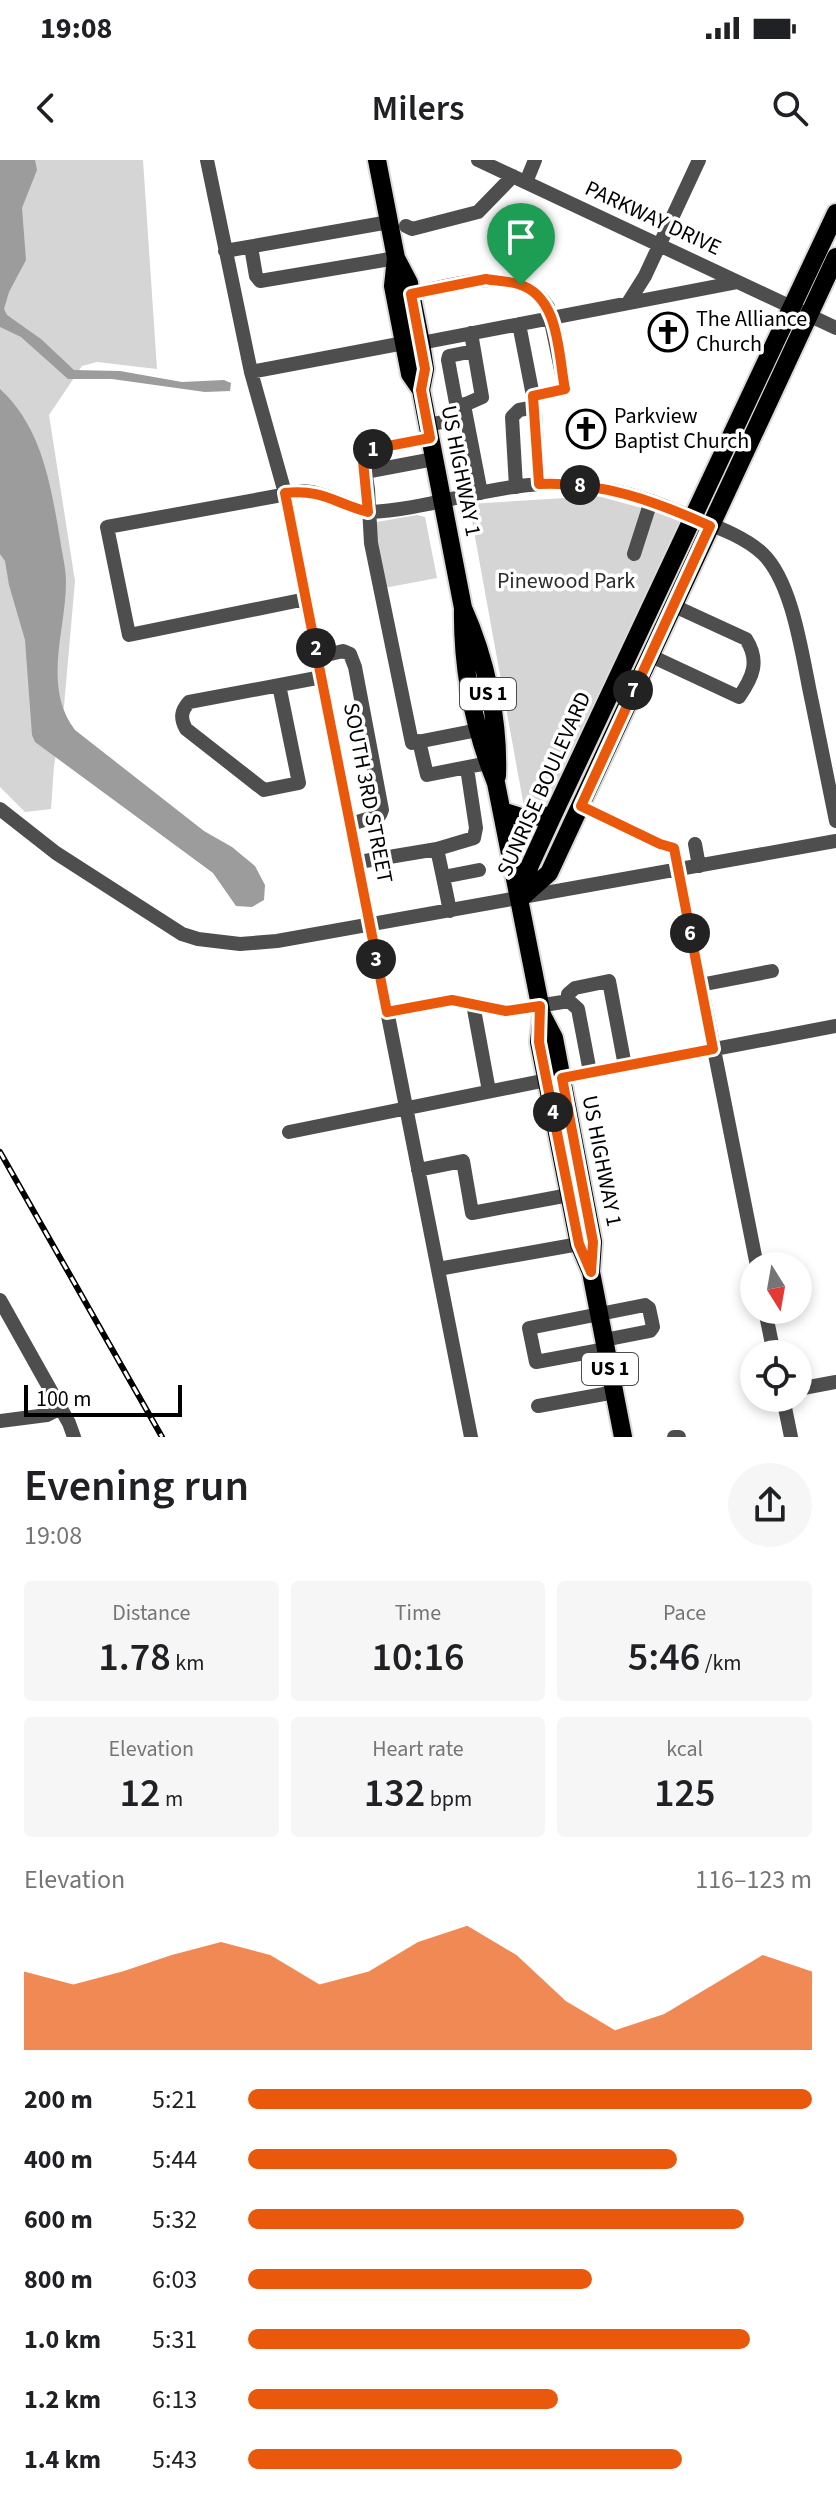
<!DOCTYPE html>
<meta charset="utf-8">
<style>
body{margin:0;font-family:"Source Sans 3",sans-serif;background:#f6f6f6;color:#202124;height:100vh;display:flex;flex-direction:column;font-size:30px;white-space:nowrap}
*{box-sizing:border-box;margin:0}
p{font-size:26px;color:#757577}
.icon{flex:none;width:44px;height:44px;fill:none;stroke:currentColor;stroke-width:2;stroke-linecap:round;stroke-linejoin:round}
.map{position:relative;height:1277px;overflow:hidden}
.side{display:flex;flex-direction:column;background:#fff;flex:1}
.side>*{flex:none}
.needle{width:52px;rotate:169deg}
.fabs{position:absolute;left:740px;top:1092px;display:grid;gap:16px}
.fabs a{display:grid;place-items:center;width:72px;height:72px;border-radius:50%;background:#fff;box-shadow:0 4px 12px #0003;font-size:40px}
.scale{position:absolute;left:24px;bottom:20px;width:158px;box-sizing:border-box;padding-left:8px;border:4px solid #000;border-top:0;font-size:22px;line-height:28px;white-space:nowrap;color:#000;-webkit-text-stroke:6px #fff;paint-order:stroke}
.pin{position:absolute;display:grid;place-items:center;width:68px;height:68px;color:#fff;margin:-82px -34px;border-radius:50% 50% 50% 0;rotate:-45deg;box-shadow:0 0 8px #0007}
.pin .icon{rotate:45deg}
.km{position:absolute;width:40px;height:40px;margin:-20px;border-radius:50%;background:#222;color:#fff;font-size:22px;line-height:40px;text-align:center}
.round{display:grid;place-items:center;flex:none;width:84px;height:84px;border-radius:42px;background:#f6f6f6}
.overview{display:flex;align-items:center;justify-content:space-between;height:136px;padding:0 24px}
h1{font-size:44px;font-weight:600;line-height:60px}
.figures{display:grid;grid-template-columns:repeat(3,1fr);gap:12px;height:136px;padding:8px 24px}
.figures div{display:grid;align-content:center;border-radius:8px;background:#f6f6f6;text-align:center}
.figures b{font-size:40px;font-weight:600}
.figures small{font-size:22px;font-weight:400}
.figures p{font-size:22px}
.chart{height:224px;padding:16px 24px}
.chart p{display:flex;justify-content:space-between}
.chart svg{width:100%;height:144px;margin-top:8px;fill:#ea580c;opacity:.7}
ul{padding:0 24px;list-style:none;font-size:26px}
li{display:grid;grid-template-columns:128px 96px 1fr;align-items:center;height:60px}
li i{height:20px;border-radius:10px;background:#ea580c}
.status{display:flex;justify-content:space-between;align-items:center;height:56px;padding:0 40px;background:#fff;direction:ltr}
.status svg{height:22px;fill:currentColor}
header{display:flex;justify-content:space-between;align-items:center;height:104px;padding:0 24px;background:#fff;font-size:36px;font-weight:600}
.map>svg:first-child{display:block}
</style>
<div class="status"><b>19:08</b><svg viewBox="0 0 49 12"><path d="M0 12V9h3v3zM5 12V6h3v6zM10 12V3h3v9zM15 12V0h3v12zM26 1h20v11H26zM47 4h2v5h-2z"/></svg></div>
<header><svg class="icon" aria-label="back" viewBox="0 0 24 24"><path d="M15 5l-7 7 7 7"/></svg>Milers<svg class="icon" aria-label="search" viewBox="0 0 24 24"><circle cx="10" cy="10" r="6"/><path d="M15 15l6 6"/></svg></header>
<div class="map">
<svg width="836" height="1277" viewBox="0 0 836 1277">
<rect width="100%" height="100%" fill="#fff"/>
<path fill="#d5d5d5" d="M 0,0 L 143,0 L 157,209 L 97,202 L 82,206 L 49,255 L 75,421 L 64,546 L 54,606 L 51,649 L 25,652 L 0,627 Z
M 598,336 L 682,359 L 532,691 L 469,344 Z
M 417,355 L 425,357 L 437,418 L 384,428 L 372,371 L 377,362 Z"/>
<path fill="#9c9c9c" d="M 0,0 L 35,0 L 37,10 L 22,48 L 26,100 L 9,132 L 4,149 L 7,155 L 41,179 L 74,210 L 120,211 L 182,222 L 224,220 L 231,223 L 230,231 L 205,232 L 112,219 L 68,219 L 21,177 L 0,167 Z
M 0,229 C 42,267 51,326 60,379 C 62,393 66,408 66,422 C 66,470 42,527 75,570 L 204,671 L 232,687 L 255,706 L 265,725 L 264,740 L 252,747 L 236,746 L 213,713 L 35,582 L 32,575 L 25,480 L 9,425 L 5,401 L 0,394 Z"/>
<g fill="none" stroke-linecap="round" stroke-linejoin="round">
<defs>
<path id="major" d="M 377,0 L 396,98 L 409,123 L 421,183 L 425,209 L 421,230 L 463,448 C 486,499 499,560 497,616
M 396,98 L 393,126 L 410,214 L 421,230
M 463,448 C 462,507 474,568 496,623 L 542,855 L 554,878 L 593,1082 L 591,1112
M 502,651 L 524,658 L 553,655
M 522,737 L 549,713 L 836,97
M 520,739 L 530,705 L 553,655 L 836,53
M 542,855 L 539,882 L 579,1084 L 591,1112 L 623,1277"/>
</defs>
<use href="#major" stroke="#dbdbdb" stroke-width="22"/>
<path stroke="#4e4e4e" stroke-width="14" d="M 207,0 L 251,212 L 285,333 L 471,1277
M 478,0 L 836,168
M 526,22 L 535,0
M 406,66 L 412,69 L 478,52 L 513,16
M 251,87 L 256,116 L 260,121 L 396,98
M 225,91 L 389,62
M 411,134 C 452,125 520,102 548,147 L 565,229 L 533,236 L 519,164
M 628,143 L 645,116 L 699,0
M 471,173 L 482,237 L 464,245 L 481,333
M 421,183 L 738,122
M 251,212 L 404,183
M 464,245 L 456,243 L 448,200 L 449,196 L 474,191
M 428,265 L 466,257
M 430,278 L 362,291 L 368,329 L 371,383 L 412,583 L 478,570
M 365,312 L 434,299
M 516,327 L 512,257 L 519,250 L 530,248 L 535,253 L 539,324
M 634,394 L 651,341
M 306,439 L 129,475 L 107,367 L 304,331 C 327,333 346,346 368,352 C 422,350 475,330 529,325 C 581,320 629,331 677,351 C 704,363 741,373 763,394 C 794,424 803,502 812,542 C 820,582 828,621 836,661
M 649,495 L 739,537 C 753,517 760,501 746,479 L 672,445
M 318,497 L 343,491 L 350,494 L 355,507 L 382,650 L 380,655 L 351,664
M 279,525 L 299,623 L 264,630 L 186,569 C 180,558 181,551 189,542 L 322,517
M 419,581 L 427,615 L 488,603
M 581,646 L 660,684 L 674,688 L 757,1106
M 0,649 L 56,693 L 182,774 L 198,779 L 240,784 L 277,781 L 836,681
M 695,684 L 699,706
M 437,689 L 443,717 L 479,710
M 359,702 L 437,689 L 474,678 L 476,668 L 467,608
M 443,717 L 450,751
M 700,825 L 772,811
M 569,841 L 568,834 L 575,828 L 609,821 L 625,906
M 473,844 L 489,931
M 387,852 L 452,840 L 506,851 L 569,841 L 578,849 L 590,912
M 562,918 L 836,866
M 289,972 L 547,920
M 418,1010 L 463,1001 L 472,1053 L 569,1035
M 438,1109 L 579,1084
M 0,1140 L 69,1263 L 74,1277
M 765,1150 L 774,1194
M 604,1180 L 650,1171 L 653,1167 L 649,1148 L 645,1145 L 529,1168 L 536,1202 L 606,1189
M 798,1229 L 836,1222
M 783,1238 L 791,1277
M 538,1246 L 615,1232
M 0,1261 L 47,1255 L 61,1248
M 674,1277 L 679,1277"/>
<use href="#major" stroke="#000" stroke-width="18"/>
<defs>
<path id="rail" d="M 0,992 L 162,1277"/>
</defs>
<use href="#rail" stroke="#000" stroke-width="6"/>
<use href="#rail" stroke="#fff" stroke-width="3" stroke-dasharray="9" stroke-linecap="butt"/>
</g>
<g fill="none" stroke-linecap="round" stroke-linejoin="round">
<defs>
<path id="route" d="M 486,119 C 496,121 508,121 518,124 C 560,136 558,194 565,229 L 533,236 L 539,324 C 600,321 655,341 710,366 L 581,646 L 660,684 L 674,688 L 713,889 L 562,918 L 593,1082 L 591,1112 L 579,1084 L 539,882 L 540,846 L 506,851 L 452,840 L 387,852 L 285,333 C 323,329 334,343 368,352 L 362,291 L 430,278 L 421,230 L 425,209 L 411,134 Z"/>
</defs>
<use href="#route" stroke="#fff" stroke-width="16"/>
<use href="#route" stroke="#ea580c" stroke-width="10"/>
</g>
<defs>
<symbol id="church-ring" viewBox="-11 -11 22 22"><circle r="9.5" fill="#fff" stroke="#000" stroke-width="1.5"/><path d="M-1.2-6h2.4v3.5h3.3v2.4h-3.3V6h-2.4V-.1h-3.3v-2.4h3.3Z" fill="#000"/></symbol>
</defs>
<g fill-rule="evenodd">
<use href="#church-ring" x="646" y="150" width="44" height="44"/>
<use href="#church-ring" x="564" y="247" width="44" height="44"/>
</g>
<g text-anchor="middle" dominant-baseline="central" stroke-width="7" stroke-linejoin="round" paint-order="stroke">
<g fill="#fff" stroke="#4c4c4c" stroke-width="2">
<rect x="460" y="518" width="56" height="32" rx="6"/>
<rect x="582" y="1193" width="56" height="32" rx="6"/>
</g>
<g font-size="20" font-weight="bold" fill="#000">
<text x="488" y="534">US 1</text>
<text x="610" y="1209">US 1</text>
</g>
<g font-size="22" fill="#000" stroke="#fff">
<text transform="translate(653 58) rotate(25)">PARKWAY DRIVE</text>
<text transform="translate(461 311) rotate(79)">US HIGHWAY 1</text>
<text transform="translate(544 624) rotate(-66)">SUNRISE BOULEVARD</text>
<text transform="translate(368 633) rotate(79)">SOUTH 3RD STREET</text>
<text transform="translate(602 1001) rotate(79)">US HIGHWAY 1</text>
</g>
<g font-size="22" fill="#000" stroke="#fff" text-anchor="start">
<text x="696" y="159">The Alliance<tspan x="696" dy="25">Church</tspan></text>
<text x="614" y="256">Parkview<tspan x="614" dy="25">Baptist Church</tspan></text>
</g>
<g font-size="22" fill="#2c2c2c" stroke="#fff">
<text x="566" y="421">Pinewood Park</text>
</g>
</g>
</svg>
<div class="fabs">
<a><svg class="needle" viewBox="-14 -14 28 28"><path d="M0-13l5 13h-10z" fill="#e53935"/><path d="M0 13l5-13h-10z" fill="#757577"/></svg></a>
<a><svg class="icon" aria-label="locate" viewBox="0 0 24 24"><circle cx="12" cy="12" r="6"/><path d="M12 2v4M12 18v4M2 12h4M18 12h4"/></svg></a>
</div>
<div class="scale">100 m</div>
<div class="pin" style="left:521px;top:125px;background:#1e9e55"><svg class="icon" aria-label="arrive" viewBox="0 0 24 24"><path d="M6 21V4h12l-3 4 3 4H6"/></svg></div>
<b class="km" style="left:373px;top:289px">1</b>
<b class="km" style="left:316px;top:488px">2</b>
<b class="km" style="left:376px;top:799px">3</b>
<b class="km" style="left:553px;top:952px">4</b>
<b class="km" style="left:690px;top:773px">6</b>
<b class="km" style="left:633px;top:530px">7</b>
<b class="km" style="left:580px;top:325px">8</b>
</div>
<section class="side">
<div class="overview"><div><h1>Evening run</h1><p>19:08</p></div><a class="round"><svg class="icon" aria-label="share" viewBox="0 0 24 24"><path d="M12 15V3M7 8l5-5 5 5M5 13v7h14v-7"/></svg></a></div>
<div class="figures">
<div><p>Distance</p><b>1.78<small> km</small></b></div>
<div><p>Time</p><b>10:16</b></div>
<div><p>Pace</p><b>5:46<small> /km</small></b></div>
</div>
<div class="figures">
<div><p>Elevation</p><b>12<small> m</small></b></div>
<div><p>Heart rate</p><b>132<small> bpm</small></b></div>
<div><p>kcal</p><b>125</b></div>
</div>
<div class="chart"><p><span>Elevation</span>116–123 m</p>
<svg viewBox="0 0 160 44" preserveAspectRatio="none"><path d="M0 44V20L10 24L20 20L30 15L40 11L50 15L60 24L70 20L80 11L90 6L100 15L110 29L120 38L130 33L140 24L150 15L160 20V44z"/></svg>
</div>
<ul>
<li><b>200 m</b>5:21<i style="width:100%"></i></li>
<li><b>400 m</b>5:44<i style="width:76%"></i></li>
<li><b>600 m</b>5:32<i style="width:88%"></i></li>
<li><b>800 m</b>6:03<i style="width:61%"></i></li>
<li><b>1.0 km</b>5:31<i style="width:89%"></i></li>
<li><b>1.2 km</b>6:13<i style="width:55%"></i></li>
<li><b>1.4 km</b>5:43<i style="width:77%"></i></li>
</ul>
</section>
